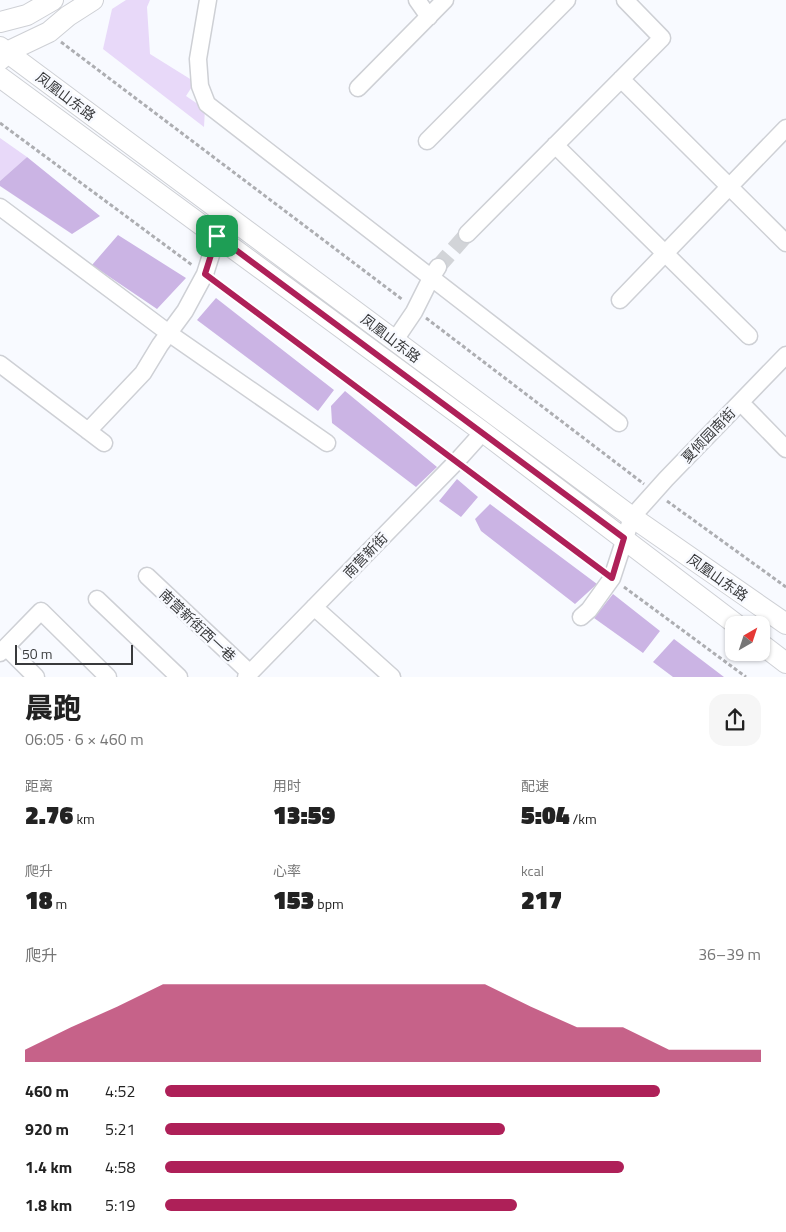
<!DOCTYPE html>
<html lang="zh">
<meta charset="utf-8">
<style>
body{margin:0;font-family:"Titillium Web","Noto Sans SC",sans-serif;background:#f6f6f6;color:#222;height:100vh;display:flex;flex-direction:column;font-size:19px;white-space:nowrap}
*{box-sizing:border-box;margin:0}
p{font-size:16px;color:#767676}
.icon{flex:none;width:28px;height:28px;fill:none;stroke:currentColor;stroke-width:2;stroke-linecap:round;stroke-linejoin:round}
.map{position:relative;height:677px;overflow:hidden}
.side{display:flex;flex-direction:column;background:#fff;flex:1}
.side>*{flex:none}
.needle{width:32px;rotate:39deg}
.fabs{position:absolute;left:725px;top:616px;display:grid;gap:10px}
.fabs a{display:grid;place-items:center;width:45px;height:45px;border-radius:10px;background:#fff;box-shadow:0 1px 4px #0004;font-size:25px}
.scale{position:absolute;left:15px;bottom:12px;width:118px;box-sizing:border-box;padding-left:5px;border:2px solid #393a3c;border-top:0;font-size:14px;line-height:18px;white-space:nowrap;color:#393a3c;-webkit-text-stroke:4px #f8faff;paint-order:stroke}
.pin{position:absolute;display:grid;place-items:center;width:42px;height:42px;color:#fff;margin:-21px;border-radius:10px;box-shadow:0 2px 8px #0006}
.round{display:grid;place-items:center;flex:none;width:52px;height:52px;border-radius:15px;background:#f6f6f6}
.summary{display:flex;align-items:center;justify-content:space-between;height:85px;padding:0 25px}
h1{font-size:28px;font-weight:800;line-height:38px}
.figures{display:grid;grid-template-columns:repeat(3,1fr);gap:8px;height:85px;padding:5px 25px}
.figures div{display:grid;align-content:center}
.figures b{font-size:25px;font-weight:800}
.figures small{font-size:14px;font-weight:400}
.figures p{font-size:14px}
.chart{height:140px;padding:10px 25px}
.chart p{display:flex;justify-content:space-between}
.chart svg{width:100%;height:90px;margin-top:5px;fill:#ae2058;opacity:.7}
ul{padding:0 25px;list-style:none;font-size:16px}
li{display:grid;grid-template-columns:80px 60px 1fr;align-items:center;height:38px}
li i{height:12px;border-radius:6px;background:#ae2058}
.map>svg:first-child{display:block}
</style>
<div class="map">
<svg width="786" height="677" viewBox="0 0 786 677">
<rect width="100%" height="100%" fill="#f8faff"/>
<path fill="#e8d9f9" d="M 126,0 L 150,0 L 147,7 L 150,54 L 195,82 L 186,96 L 205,109 L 204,127 L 103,49 L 112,9 Z
M 0,138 L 27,157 L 0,181 Z"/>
<path fill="#cbb4e4" d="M 27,157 L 100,216 L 72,234 L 0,186 L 0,181 Z
M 118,235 L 186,278 L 157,309 L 92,265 Z
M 216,298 L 334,390 L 318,411 L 197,320 Z
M 345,391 L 437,467 L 416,487 L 332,423 L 331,406 Z
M 457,479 L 478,497 L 461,517 L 439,501 Z
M 490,504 L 597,584 L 575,604 L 481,531 L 475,519 Z
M 613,594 L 660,631 L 643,653 L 594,618 Z
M 674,639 L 724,677 L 673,677 L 653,662 Z"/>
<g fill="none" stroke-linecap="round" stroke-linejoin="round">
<path stroke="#d2d4d8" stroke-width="16" stroke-dasharray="16 8" stroke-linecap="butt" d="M 438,267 L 467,234"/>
<defs>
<path id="minor" d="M 208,0 L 198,59 L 200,86 L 207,104 L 619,423
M 417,0 L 429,17
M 621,79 L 786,243
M 358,88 L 445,0
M 427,141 L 567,0
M 555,145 L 749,336
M 0,207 L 170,334 L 327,443
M 467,234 L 662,38 L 625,0
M 620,300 L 786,128
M 395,340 L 414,312 L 431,278 L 438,267
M 0,364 L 104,443
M 746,408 L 786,449
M 88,431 L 143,373 L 160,345 L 185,311 L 205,274 L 217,236
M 147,576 L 250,673
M 97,599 L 179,677
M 314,607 L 392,677
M 581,617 L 589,610 L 612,578 L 632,517 L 666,479 L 786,355
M 6,647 L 36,677
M 0,653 L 41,611 L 108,677
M 246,677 L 456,462 L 483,432"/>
<path id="major" d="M 0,22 L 27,15 L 53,0
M 0,47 L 632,517 L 786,624
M 0,60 L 7,52 L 49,32 L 68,16 L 93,0
M 0,77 L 483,432 L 737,625
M 761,644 L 786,663"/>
</defs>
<use href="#minor" stroke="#ced0d5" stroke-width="19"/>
<use href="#major" stroke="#ced0d5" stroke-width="22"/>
<path stroke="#adaeb2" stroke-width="3" stroke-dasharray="4 2.5" stroke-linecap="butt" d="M 61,42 L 403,300
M 0,123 L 192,265
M 218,284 L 445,454
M 426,318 L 644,484
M 468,471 L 599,569
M 667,501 L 786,587
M 624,587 L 746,677"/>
<use href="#minor" stroke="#fff" stroke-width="16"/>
<use href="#major" stroke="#fff" stroke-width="20"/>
</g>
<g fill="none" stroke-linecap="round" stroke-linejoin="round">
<defs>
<path id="route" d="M 217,236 L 624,538 L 612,578 L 205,274 Z"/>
</defs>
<use href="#route" stroke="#fff" stroke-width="10"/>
<use href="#route" stroke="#ae2058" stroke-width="6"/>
</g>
<g text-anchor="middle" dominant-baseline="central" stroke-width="5" stroke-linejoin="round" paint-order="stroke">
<g font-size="14" fill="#393a3c" stroke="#f8faff">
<text transform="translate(66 96) rotate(37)">凤凰山东路</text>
<text transform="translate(391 338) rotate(37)">凤凰山东路</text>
<text transform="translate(708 435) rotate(-46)">夏倾园南街</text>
<text transform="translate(365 555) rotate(-46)">南营新街</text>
<text transform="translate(718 577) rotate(35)">凤凰山东路</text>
<text transform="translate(198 625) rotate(43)">南营新街西一巷</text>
</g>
</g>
</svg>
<div class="fabs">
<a><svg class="needle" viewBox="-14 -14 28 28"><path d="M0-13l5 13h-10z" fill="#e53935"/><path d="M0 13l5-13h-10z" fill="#767676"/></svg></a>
</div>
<div class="scale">50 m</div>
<div class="pin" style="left:217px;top:236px;background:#1e9e55"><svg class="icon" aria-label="arrive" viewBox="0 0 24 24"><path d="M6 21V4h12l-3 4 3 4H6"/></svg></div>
</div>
<section class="side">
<div class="summary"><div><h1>晨跑</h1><p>06:05 · 6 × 460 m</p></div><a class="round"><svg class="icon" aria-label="share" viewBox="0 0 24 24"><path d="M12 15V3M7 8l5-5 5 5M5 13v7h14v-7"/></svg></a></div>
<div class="figures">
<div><p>距离</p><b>2.76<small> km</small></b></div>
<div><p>用时</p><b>13:59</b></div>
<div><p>配速</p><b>5:04<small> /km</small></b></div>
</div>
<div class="figures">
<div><p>爬升</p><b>18<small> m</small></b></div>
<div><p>心率</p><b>153<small> bpm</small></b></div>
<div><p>kcal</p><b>217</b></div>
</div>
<div class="chart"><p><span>爬升</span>36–39 m</p>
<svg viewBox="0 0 160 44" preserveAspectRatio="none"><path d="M0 44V38L10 27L20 17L30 6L40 6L50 6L60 6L70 6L80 6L90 6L100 6L110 17L120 27L130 27L140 38L150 38L160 38V44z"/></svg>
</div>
<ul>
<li><b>460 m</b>4:52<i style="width:83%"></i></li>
<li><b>920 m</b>5:21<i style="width:57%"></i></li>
<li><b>1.4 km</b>4:58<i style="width:77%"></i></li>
<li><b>1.8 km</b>5:19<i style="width:59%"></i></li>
</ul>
</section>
